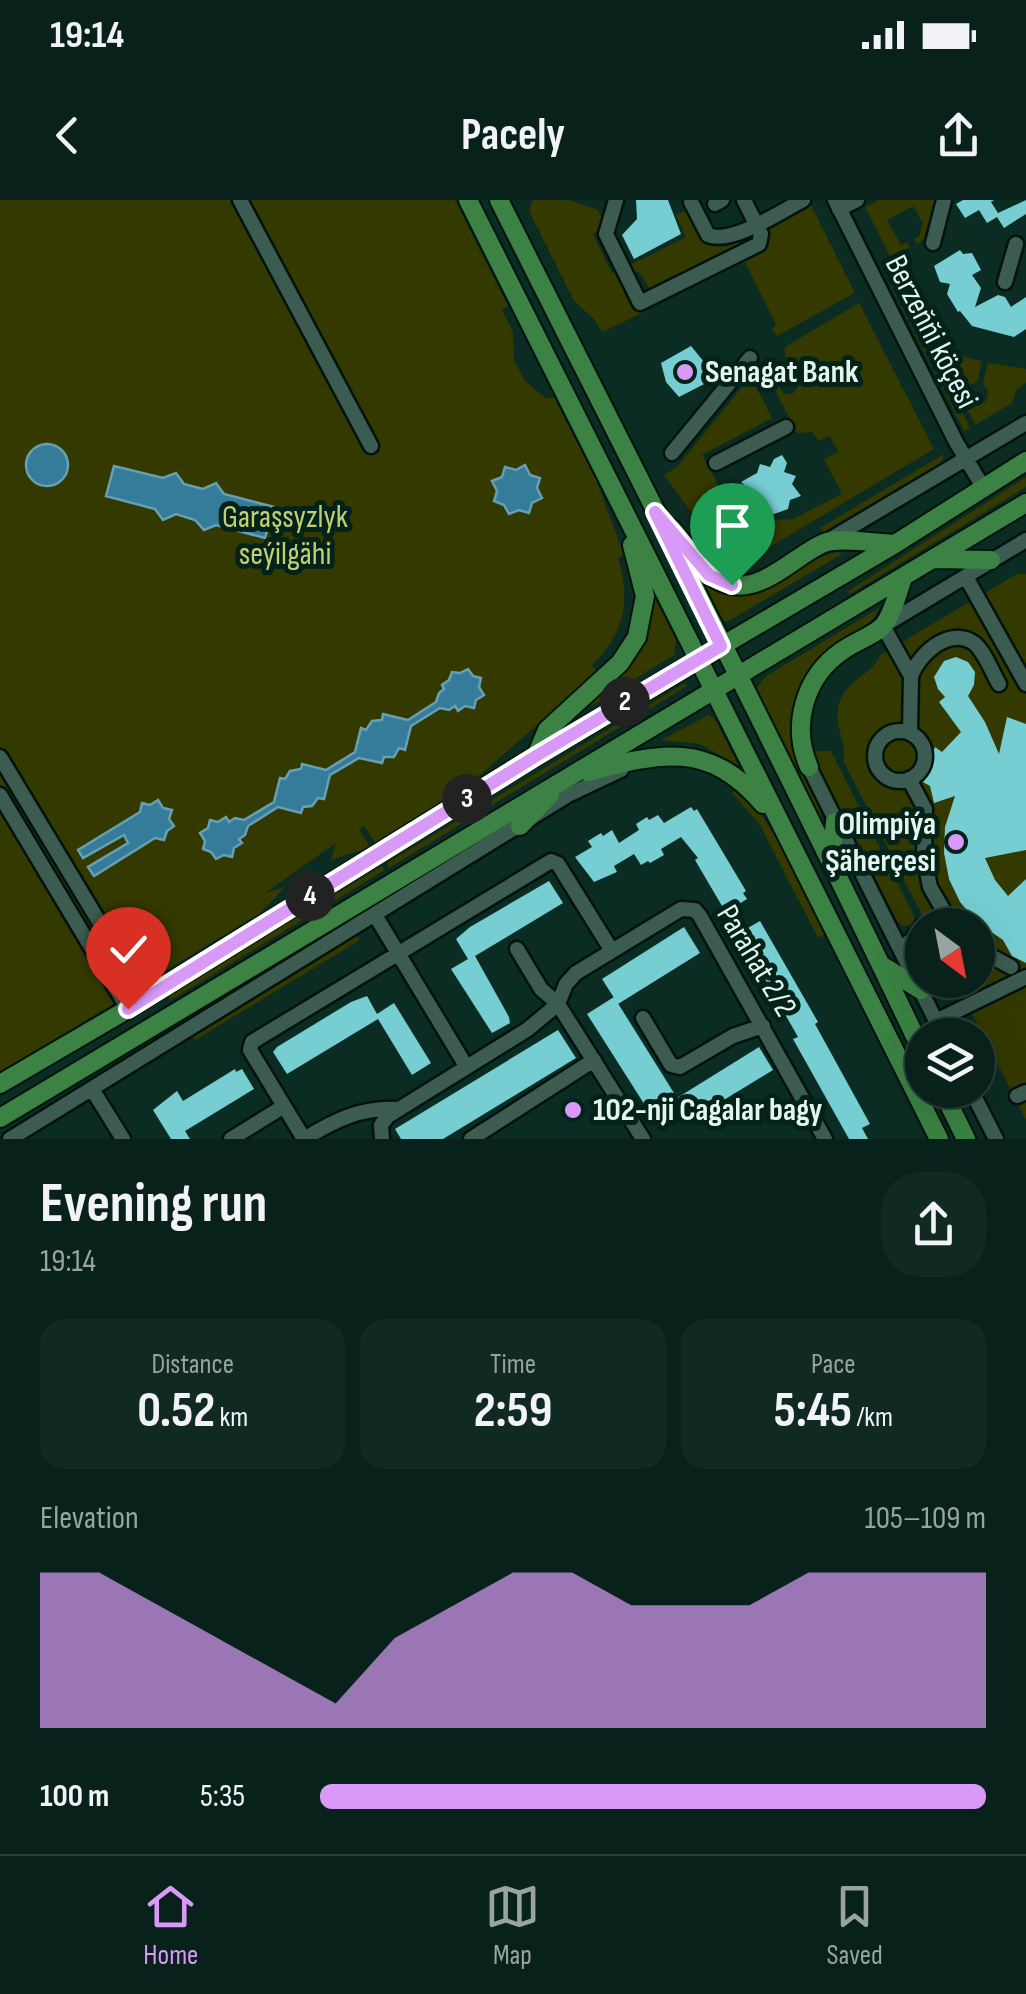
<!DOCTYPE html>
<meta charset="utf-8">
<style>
body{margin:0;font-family:"Sofia Sans Condensed",sans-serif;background:#112923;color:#f1f3f6;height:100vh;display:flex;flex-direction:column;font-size:38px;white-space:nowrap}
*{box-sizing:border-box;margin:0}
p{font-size:32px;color:#98a3a2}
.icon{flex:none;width:55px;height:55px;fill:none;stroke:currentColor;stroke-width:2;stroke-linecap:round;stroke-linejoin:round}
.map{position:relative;height:939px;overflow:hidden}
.details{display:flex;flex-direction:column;background:#08211a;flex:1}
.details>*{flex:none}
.needle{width:65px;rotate:148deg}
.fabs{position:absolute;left:905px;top:708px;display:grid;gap:20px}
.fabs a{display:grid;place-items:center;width:90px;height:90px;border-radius:50%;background:#08211a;box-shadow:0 10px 40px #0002,0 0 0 2px #293e39;font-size:50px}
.pin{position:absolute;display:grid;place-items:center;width:85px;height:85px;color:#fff;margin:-102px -42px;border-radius:50% 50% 50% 0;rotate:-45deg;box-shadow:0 0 10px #0007}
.pin .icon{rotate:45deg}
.km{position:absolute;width:50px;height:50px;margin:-25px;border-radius:50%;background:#222;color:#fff;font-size:28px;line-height:50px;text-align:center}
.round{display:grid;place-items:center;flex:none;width:105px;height:105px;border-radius:40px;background:#112923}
.summary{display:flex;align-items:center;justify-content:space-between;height:170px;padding:0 40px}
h1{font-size:55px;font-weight:700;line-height:75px}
.stats{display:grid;grid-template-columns:repeat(3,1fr);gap:15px;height:170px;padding:10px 40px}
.stats div{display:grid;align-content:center;border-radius:25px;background:#112923;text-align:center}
.stats b{font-size:50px;font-weight:700}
.stats small{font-size:28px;font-weight:400}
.stats p{font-size:28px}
.chart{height:280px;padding:20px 40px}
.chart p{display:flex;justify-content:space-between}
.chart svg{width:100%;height:180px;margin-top:10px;fill:#d99af7;opacity:.7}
ul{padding:0 40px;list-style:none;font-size:32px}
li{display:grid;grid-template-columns:160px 120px 1fr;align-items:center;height:75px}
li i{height:25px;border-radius:12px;background:#d99af7}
.status{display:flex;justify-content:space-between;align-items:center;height:70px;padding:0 50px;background:#08211a;direction:ltr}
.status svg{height:28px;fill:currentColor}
header{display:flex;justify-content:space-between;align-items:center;height:130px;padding:0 40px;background:#08211a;font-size:45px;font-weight:700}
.tabs{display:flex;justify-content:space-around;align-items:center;height:140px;border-top:2px solid #293e39;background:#08211a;font-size:28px;color:#98a3a2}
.tabs a{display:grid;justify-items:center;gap:5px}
.tabs .active{color:#d99af7}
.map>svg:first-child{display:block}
</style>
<div class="status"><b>19:14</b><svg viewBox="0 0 49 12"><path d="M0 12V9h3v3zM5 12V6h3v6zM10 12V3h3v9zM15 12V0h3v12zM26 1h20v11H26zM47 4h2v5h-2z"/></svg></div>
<header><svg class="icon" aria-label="back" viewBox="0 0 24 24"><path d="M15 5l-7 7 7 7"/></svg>Pacely<svg class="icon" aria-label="share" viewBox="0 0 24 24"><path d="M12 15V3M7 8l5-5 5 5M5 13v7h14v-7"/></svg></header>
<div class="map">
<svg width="1026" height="939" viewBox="0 0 1026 939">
<rect width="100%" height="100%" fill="#0b2c23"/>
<path fill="#343900" d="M 0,0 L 455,0 L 508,106 L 502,110 L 513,132 L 514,160 L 525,181 L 546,198 L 554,198 L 597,282 L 624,355 L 618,358 C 631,400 625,434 592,465 L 597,472 L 471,583 L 376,644 L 364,626 L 359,629 L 370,647 L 331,660 L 336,643 L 265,693 L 285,687 L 260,713 L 156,776 L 149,764 L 104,791 L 111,791 L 114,799 L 112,805 L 0,872 Z
M 533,0 L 569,0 L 598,10 L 606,26 L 593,34 L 612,73 L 619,70 L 642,113 L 602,132 L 594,119 L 574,101 L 529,11 Z
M 879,0 L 937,0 L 923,40 L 917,44 L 914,39 L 919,36 L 923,23 L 913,6 L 887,20 L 901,45 L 907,42 L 910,47 L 891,58 L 865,7 Z
M 811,5 L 855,93 L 777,136 L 772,129 L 776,125 L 745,62 L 647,110 L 645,106 L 765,50 L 770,25 Z
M 687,10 L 709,45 L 726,47 L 754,35 L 757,41 L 650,89 L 639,72 L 629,72 L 626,67 L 686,37 L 676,15 Z
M 895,78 L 970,228 L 964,231 L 890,85 Z
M 859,103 L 934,249 L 768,348 L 765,344 L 770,320 L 793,319 L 842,294 L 824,259 L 838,252 L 830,236 L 819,241 L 812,232 L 797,233 L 763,166 L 768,164 L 783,193 L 791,194 L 797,189 C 798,174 782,161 785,147 Z
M 919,106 C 938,140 943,153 982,161 L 977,182 L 967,186 L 962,198 L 915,108 Z
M 988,163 L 1026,169 L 1026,183 L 1017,189 L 1012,203 L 975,225 L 964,203 L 978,206 L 986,201 L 988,192 L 983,184 Z
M 751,176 L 772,218 L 702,255 L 756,355 L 742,360 L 721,352 L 664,275 L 676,268 Z
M 944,254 L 941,265 L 824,334 L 820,328 Z
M 1026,277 L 1026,287 L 850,394 L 848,391 Z
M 838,352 L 842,354 L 727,422 L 717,417 L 697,378 C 709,382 720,392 734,394 C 774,401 802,358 838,352 Z
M 1017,374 L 1026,374 L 1026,920 L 955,780 L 978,780 L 978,725 L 927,725 L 843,560 C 848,544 833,526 839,504 C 847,478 873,475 880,455 Z
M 655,399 L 676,440 L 674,455 L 591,506 L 588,505 L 634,460 L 646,436 Z
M 879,408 C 873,424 859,428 845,438 C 815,457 790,491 790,528 C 790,566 822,594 824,631 L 756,489 L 765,477 Z
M 685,483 L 687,486 L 389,668 L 387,663 Z
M 709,515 L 716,521 L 739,567 L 700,544 L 661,540 Z
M 811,551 L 831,551 L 915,718 L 911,725 L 903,726 L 897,721 Z
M 737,588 C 778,626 799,685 825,734 L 818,738 L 760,625 L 732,593 Z
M 382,666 L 385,670 L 171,800 L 168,796 Z
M 357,734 L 360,740 L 195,840 L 191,834 Z"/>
<path fill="#347c9a" stroke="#68a0b3" stroke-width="2.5" d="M26 265a21 21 0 1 1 42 0a21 21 0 1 1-42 0Z
M 525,265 L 530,275 L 540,278 L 537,288 L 542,298 L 532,303 L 529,313 L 519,310 L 509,314 L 504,305 L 494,301 L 497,291 L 492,281 L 502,277 L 505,267 L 516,270 Z
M 114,266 L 163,278 L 176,273 L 184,284 L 203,289 L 216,283 L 224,294 L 274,307 L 265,338 L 216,325 L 204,330 L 195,320 L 176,314 L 163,320 L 155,309 L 106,296 Z
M 468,469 L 473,476 L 481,478 L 479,487 L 484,495 L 476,500 L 474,508 L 465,506 L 458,511 L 455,506 L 449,510 L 440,508 L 411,526 L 405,550 L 399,548 L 394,557 L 384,557 L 382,563 L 359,558 L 330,575 L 324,599 L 318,598 L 312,606 L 303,607 L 301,613 L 278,607 L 248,626 L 245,635 L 239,639 L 242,643 L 234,648 L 232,657 L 224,655 L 216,659 L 211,652 L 203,649 L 205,641 L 200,633 L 208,628 L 210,620 L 218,622 L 226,617 L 229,622 L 235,618 L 244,620 L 274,602 L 280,578 L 285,579 L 290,571 L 301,569 L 302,564 L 326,570 L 355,552 L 361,528 L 366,530 L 372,521 L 382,520 L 383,514 L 408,520 L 436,502 L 439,493 L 444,489 L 442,485 L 449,480 L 452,472 L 460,473 Z
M 158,600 L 163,608 L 172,610 L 169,619 L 174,626 L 167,631 L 164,640 L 155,638 L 94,676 L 88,667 L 128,643 L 124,635 L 83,658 L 78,650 L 140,612 L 142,603 L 150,605 Z"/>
<path fill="#76ced3" d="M 636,0 L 668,0 L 681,34 L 634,59 L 622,35 L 637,19 Z
M 963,0 L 994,0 L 991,2 L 998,13 L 1026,0 L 1026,14 L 1004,28 L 997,17 L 987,23 L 979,10 L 965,18 L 956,4 Z
M 960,50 L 963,54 L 972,53 L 981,70 L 972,75 L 981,88 L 975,107 L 998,95 L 1005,97 L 1011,107 L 1026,97 L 1026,129 L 1014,137 L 972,126 L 960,111 L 958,112 L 947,94 L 950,84 L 940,82 L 934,66 Z
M 691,146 L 704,162 L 710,181 L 679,197 L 666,182 L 661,163 Z
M 782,255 L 787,263 L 784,272 L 796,276 L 792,284 L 801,296 L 790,300 L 788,309 L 774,314 L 761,310 L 753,304 L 749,289 L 741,282 L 757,273 L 760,264 L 770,267 L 774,259 Z
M 956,457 L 968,462 L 975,472 L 974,485 L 968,496 L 985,522 L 999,554 L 1007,517 L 1026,524 L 1026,650 L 985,658 L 995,680 L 1008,696 L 1026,679 L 1026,763 L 1012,756 L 1003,740 L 977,722 L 960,702 L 949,679 L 944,653 L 945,627 L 955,596 L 934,603 L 930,586 L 923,582 L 935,547 L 942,552 L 961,532 L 939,502 L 945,497 L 938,489 L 934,477 L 944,461 Z
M 691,607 L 694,611 L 697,609 L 746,691 L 743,693 L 747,699 L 729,710 L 725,704 L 722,706 L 695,660 L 698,658 L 681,637 L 661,649 L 664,655 L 650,663 L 648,661 L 641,665 L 634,654 L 614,666 L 617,672 L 594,682 L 575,657 L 592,647 L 588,641 L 601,633 L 603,636 L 612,630 L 619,643 L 639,630 L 636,624 L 647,617 L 649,620 L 658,615 L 664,623 Z
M 549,681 L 563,703 L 475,756 L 509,817 L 510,823 L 492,833 L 451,769 L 468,759 L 456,739 L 470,727 Z
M 760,721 L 818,822 L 815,824 L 870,924 L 862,928 L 868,939 L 849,939 L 793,839 L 798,837 L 739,733 Z
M 684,727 L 700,753 L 618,804 L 602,779 Z
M 367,796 L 377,814 L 394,803 L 431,863 L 412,875 L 378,819 L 287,874 L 273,852 L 277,847 L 351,802 Z
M 614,797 L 674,893 L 648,910 L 587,814 Z
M 558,830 L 576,858 L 443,939 L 401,939 L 395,929 Z
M 759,847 L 773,870 L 691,920 L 677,898 Z
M 235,869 L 236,872 L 242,869 L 254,889 L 185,931 L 190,939 L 171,939 L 153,910 L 177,891 L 183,901 Z"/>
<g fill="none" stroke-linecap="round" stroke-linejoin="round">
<defs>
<path id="minor" d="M 240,0 L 371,246
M 616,0 L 606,34 L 640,103 L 759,44 L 761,34 L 744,0
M 835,0 L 956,242 L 983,287
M 691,2 L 708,35 C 731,45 780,12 803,0
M 715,4 L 722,0
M 839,9 L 857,0
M 933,43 L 944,0
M 1005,82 L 1016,44
M 672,253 L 750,158
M 716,263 L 786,227
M 829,340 L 1026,223
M 966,377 L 1026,484
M 911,476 C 919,454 949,426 974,443 C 985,452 992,472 999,484
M875 556a25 25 0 1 1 50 0a25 25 0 1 1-50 0Z
M 910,533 L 911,476 L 883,426 L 1026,340
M 0,557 L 145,798
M 809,567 L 943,835
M 909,579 L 925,609 L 924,656 L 930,687 L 952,725
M 0,595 L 128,809
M 375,715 L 466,866
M 517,749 L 541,789 L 558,804 L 643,939
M 900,749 L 913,739 L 922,726
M 978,749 L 1011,767
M 643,818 L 671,865 L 680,867 L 733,836 L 763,826
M 936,821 L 1026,777
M 92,889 L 123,939
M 971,890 L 996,939
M 1017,896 L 1026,892
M 10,939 L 568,595 L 621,570
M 231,939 L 284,906
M 304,939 L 250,850 L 252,842 L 551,661 L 558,664 L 612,751
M 304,939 C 335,920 361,907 399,909
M 382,939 L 381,925 L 388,916 L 528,829 L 558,804 L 566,784 L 576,773 L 681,709 L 695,710 L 700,716 L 825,939
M 471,939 L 594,860"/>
<path id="major" d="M 468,0 L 939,939
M 499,0 C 641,283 786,565 922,851
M 672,329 C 686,344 695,366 712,377 C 754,405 789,358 824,343 C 839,337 877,343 894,344
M 934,359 L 991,360
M 536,556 L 547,530 L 620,463 L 637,437 L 645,396 L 632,345
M 809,567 C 791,526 804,477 842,451 C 854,442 871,437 882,427 C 892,417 898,391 903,378
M 588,572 C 660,553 709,540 763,604
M 520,626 L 550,595
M 831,658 L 835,622
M 881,765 L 921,790
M 0,884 L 128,809 L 535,556 L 895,344 L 1026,261
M 942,890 L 966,939
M 0,918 L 1026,303"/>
</defs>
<use href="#minor" stroke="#00130d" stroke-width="19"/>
<use href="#major" stroke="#00130d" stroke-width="22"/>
<use href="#minor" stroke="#3c5c51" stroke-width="14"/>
<use href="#major" stroke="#3b8244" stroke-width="18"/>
</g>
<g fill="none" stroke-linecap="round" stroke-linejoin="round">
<defs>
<path id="route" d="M 128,809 L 536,556 L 721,446 L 655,312 L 709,375 L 732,385"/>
</defs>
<use href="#route" stroke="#fff" stroke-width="20"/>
<use href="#route" stroke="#d99af7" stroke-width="12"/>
</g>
<g fill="#d99af7" stroke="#02221a" stroke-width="4">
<circle cx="685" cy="172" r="10"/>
<circle cx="956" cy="642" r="10"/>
<circle cx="573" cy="910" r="10"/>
</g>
<g text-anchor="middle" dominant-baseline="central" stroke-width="10" stroke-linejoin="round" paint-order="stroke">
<g font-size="32" fill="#e3f5ee" stroke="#02221a">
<text transform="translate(931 132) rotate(63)">Berzeňňi köçesi</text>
<text transform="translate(756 761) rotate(59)">Parahat 2/2</text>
</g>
<g font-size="32" font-weight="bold" fill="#e3f5ee" stroke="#02221a" text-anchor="start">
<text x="705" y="172">Senagat Bank</text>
<text x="936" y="624" text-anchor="end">Olimpiýa<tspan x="936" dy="37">Şäherçesi</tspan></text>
<text x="593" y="910">102-nji Cagalar bagy</text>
</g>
<g font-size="32" fill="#c4cf75" stroke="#02221a">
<text x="285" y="317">Garaşsyzlyk<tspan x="285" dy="37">seýilgähi</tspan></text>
</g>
</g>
</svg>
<div class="fabs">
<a><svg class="needle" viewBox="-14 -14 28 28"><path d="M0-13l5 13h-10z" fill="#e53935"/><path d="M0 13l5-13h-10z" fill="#98a3a2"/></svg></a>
<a><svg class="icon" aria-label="layers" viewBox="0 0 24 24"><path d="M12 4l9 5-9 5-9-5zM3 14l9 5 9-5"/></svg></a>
</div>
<div class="pin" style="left:732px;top:385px;background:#1e9e55"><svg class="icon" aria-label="arrive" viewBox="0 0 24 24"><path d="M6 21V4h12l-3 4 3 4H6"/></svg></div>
<div class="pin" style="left:128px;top:809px;background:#d93025"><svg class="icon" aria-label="check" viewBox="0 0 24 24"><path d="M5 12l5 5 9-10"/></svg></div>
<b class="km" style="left:625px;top:502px">2</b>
<b class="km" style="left:467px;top:599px">3</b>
<b class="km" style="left:310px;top:696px">4</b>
</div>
<section class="details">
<div class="summary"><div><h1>Evening run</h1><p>19:14</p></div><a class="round"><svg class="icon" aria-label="share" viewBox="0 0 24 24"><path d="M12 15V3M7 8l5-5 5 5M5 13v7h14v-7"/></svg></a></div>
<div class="stats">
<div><p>Distance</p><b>0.52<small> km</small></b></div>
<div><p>Time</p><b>2:59</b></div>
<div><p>Pace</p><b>5:45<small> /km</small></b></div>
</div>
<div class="chart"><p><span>Elevation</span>105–109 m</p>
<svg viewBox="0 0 160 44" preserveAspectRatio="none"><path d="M0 44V6L10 6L20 14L30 22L40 30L50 38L60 22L70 14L80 6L90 6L100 14L110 14L120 14L130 6L140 6L150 6L160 6V44z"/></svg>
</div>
<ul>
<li><b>100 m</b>5:35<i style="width:100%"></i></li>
</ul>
</section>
<nav class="tabs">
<a class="active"><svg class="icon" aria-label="home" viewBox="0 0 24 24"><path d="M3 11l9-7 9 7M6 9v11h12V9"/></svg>Home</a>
<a><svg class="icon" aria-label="map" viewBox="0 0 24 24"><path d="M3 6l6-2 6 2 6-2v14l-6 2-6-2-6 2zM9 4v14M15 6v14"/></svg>Map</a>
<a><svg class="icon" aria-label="saved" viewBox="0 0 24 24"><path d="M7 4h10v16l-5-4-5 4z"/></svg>Saved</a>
</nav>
